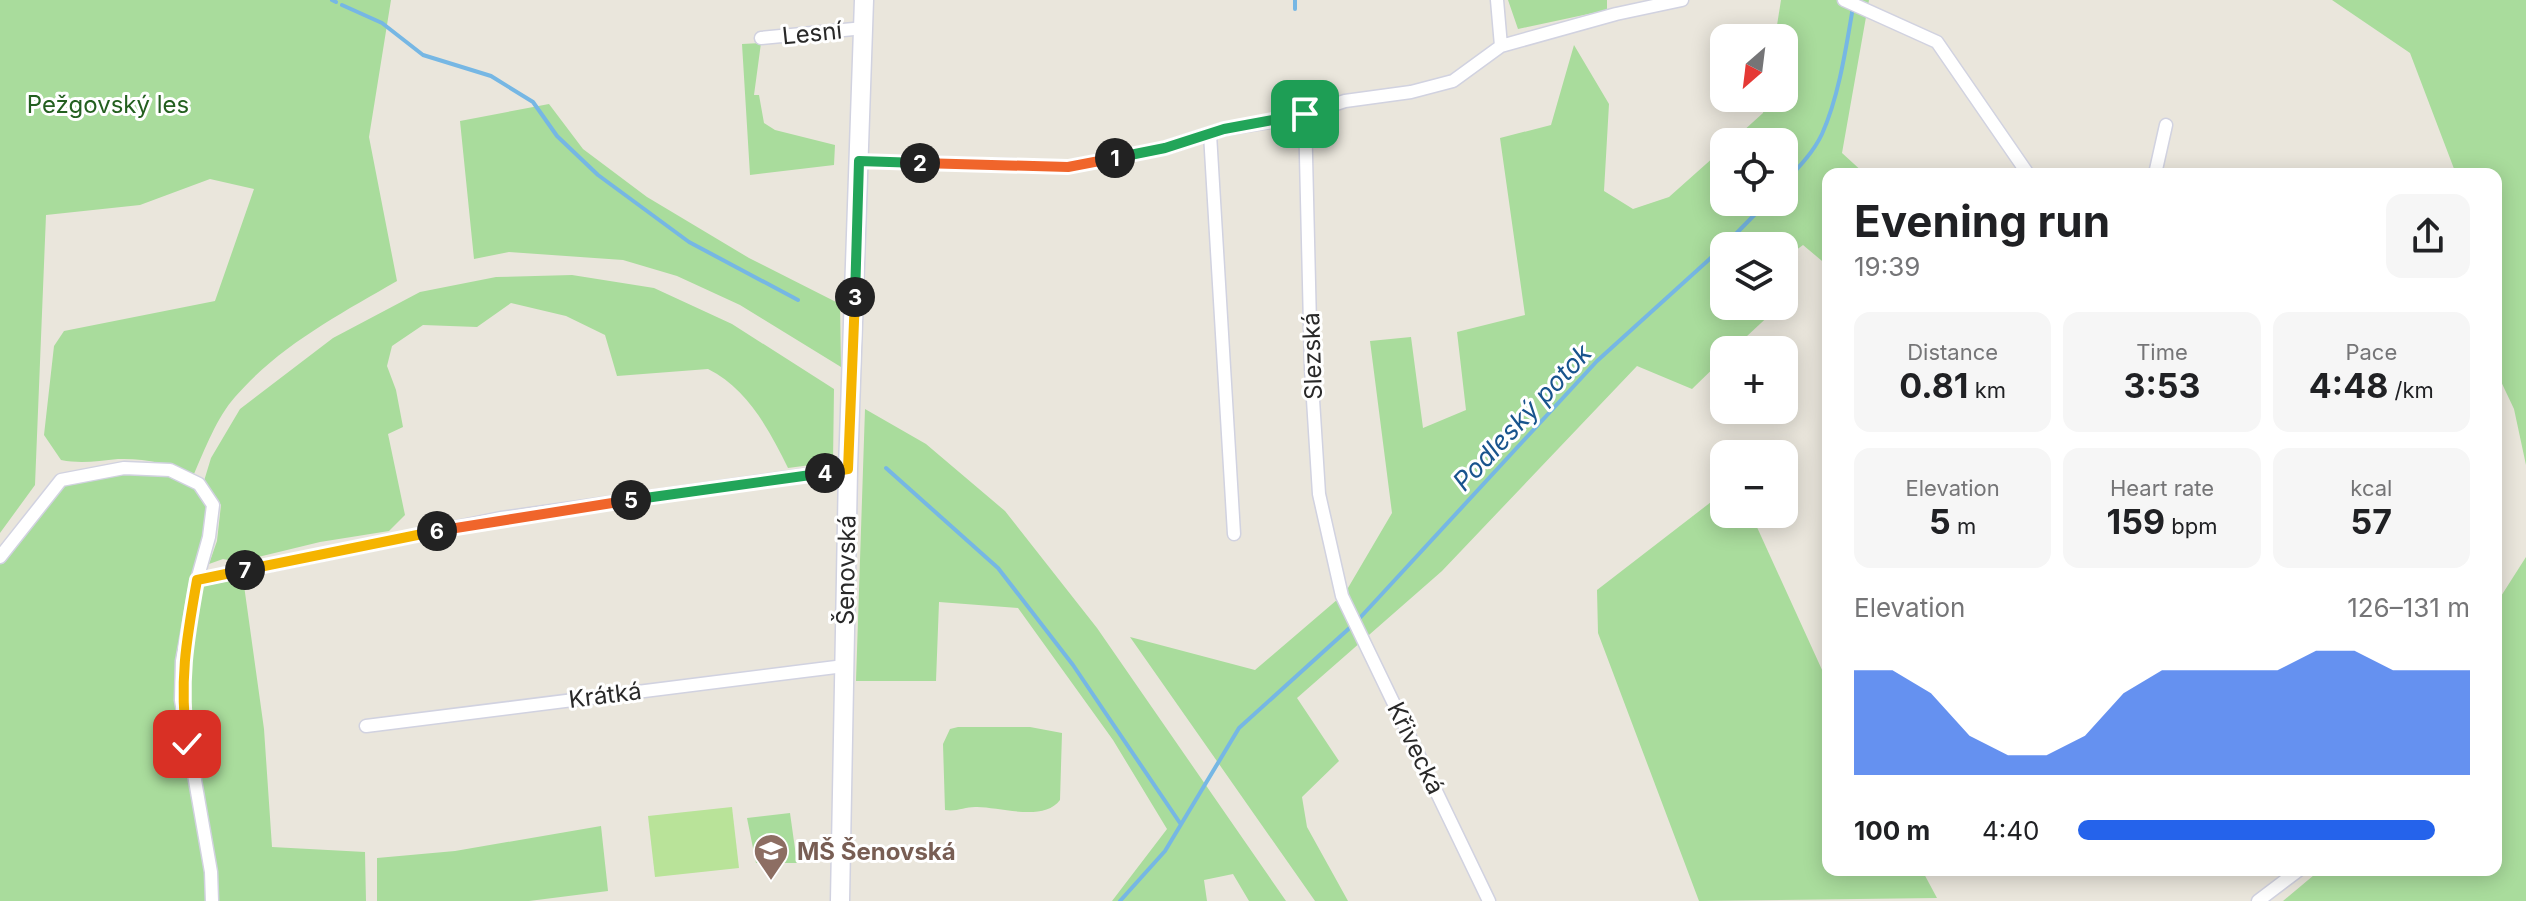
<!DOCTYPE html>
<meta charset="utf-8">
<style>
body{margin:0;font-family:Inter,sans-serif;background:#f6f6f6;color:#202124;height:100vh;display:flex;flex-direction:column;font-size:30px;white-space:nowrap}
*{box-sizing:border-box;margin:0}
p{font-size:26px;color:#757577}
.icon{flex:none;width:44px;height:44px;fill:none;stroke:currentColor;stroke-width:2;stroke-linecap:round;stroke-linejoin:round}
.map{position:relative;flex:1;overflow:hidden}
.sheet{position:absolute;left:1822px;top:168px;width:680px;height:708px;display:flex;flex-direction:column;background:#fff;border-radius:16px;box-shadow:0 4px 20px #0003}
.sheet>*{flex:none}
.needle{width:52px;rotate:208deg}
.fabs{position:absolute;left:1710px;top:24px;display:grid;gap:16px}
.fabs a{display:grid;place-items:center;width:88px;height:88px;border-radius:16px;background:#fff;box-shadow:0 4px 20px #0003;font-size:40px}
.pin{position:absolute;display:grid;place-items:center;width:68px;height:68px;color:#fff;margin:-34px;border-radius:16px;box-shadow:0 4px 12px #0006}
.km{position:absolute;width:40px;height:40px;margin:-20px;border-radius:50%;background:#222;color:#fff;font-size:22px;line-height:40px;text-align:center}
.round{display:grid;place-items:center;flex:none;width:84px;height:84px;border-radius:16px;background:#f6f6f6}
.headline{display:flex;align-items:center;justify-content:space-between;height:136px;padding:0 32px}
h1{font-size:44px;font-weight:700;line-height:60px}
.figures{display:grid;grid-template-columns:repeat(3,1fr);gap:12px;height:136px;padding:8px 32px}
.figures div{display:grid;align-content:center;border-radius:16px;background:#f6f6f6;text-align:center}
.figures b{font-size:34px;font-weight:700}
.figures small{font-size:22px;font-weight:400}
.figures p{font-size:22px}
.chart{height:224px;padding:16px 32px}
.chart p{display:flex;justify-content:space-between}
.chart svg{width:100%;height:144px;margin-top:8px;fill:#2563eb;opacity:.7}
ul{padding:0 32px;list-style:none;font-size:26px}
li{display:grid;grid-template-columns:128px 96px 1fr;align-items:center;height:60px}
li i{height:20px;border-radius:10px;background:#2563eb}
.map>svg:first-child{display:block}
</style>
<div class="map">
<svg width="2526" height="901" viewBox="0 0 2526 901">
<rect width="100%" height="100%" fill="#eae6dc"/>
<path fill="#a9dc9c" d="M 0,0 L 391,0 L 369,137 L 397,281 C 340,314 279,346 235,397 C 217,417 205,449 194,474 C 169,464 145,458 118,459 C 98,461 81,464 61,460 L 44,435 L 54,346 L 64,331 L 215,301 L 254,189 L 210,179 L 140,205 L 46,215 L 35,485 L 0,533 Z
M 1508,0 L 1607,0 L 1607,10 L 1518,29 Z
M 1781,0 L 1869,0 L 1842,153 L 1865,174 L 1828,174 L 1828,266 L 1803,245 L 1784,259 L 1784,246 L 1724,246 L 1724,306 L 1774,306 L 1775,310 L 1732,350 L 1724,350 L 1724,358 L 1692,389 L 1637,366 L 1442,571 L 1297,698 L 1339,761 L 1302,797 L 1307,827 L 1348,901 L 1315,901 L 1130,637 L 1255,670 L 1345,593 L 1392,513 L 1370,341 L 1411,337 L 1423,428 L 1466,410 L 1457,332 L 1525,315 L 1500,138 L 1551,125 L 1574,45 L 1609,104 L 1604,191 L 1633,209 L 1669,197 L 1724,148 L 1724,202 L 1784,202 L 1784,142 L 1731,142 L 1763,113 L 1766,98 L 1784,98 L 1784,38 L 1775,38 Z
M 2332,0 L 2526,0 L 2526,465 L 2514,409 L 2496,371 L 2496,174 L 2456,174 L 2410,53 Z
M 761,43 L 754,95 L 759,95 L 764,123 L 775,130 L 835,145 L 834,165 L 750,175 L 742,44 Z
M 549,104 L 583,149 L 647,197 L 749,258 L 840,304 L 841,367 L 740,305 L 677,276 L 623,260 L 509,252 L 474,259 L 460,121 Z
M 572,275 L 654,288 L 732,324 L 834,389 L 833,462 L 788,468 C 770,431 747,388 708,369 L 617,376 L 605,335 L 566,316 L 511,303 L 477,327 L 423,325 L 392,346 L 387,366 L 396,390 L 403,427 L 388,434 L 405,515 L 389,531 L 320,542 L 238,562 L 223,559 L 209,564 L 217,541 L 221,505 L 204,481 L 211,458 L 240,409 L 333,338 L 420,292 L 496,277 Z
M 865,409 L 926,444 L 1005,511 L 1097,628 L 1286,901 L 1249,901 L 1233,874 L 1204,880 L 1207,901 L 1112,901 L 1167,829 L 1113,740 L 1018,608 L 939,602 L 936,681 L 856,681 Z
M 170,470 L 196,482 L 213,505 L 197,579 L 242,571 L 264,729 L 272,847 L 365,852 L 366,901 L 0,901 L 0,557 L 61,480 L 84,475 Z
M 1724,492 L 1724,514 L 1751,514 L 1828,683 L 1828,870 L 1922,870 L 1937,898 L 1699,901 L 1598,633 L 1597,590 Z
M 2526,557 L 2526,901 L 2283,901 L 2320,870 L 2496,870 L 2496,604 Z
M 958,727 L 1030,727 L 1062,733 L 1060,800 C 1043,823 998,806 975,807 C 965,807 956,812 945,810 L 943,744 L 950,729 Z
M 790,813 L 797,863 L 756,863 L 747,818 Z
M 601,826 L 608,891 L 529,901 L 377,901 L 377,858 L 455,851 Z"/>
<path fill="#b9e399" d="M 732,807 L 739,868 L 655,877 L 648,816 Z"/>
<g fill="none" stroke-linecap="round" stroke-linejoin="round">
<path stroke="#76b7e4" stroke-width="4" d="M 332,0 L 336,2
M 342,5 L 382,23 L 423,55 L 491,76 L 533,102 L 557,136 L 598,175 L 689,242 L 798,300
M 1295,9 L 1295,0
M 1784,183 C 1798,168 1813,153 1822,134 C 1839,96 1846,48 1853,7
M 1724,246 L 1767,202
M 886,468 L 998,568 L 1073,665 L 1180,823
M 1357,621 L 1597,361 L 1724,246
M 1120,901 L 1165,851 L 1239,728 L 1354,624"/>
<defs>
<path id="street" d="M 1497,0 L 1501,46
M 1844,0 L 1937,42 L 2028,174
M 761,38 L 864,28
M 1305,114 L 1311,368 L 1319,494 L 1342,596 L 1489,901
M 1210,134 L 1234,534
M 859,161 L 1068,167 L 1165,148 L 1224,129 L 1290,119 L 1345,101 L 1411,92 L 1453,81 L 1501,46 L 1616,14 L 1682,0
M 2155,174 L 2166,125
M 0,557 L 61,480 L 124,468 L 170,470 L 199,484 L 213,505 L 209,537 L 197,580 L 182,661 L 181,700 L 211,872 L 212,901
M 197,580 L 501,518 L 848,469
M 366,726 L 844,666
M 2258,901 L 2299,870"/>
<path id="secondary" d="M 840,901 L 848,469 L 864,0"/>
</defs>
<use href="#street" stroke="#d1d2e0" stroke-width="15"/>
<use href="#secondary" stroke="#d1d2e0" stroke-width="21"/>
<use href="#street" stroke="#fff" stroke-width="12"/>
<use href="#secondary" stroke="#fff" stroke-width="18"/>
</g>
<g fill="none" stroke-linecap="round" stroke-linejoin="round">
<defs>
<path id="split-1" d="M 1115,158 L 1165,148 L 1224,129 L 1305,114"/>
<path id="split-2" d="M 920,163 L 1068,167 L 1115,158"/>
<path id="split-3" d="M 855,297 L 859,161 L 920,163"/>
<path id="split-4" d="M 825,473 L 848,469 L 855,297"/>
<path id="split-5" d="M 631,500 L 825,473"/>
<path id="split-6" d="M 437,531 L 631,500"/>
<path id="split-7" d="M 245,570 L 437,531"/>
<path id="split-8" d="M 187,744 C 179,682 186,641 197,580 L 245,570"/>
</defs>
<use href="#split-1" stroke="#fff" stroke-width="16"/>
<use href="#split-2" stroke="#fff" stroke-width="16"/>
<use href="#split-3" stroke="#fff" stroke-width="16"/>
<use href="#split-4" stroke="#fff" stroke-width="16"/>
<use href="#split-5" stroke="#fff" stroke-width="16"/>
<use href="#split-6" stroke="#fff" stroke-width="16"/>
<use href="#split-7" stroke="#fff" stroke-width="16"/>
<use href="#split-8" stroke="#fff" stroke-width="16"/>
<use href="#split-1" stroke="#22a559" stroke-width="10"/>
<use href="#split-2" stroke="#f0652b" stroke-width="10"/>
<use href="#split-3" stroke="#22a559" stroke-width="10"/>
<use href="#split-4" stroke="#f5b400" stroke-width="10"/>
<use href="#split-5" stroke="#22a559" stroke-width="10"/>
<use href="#split-6" stroke="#f0652b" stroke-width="10"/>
<use href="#split-7" stroke="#f5b400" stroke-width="10"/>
<use href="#split-8" stroke="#f5b400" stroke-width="10"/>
</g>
<defs>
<symbol id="school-pin" viewBox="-11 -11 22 30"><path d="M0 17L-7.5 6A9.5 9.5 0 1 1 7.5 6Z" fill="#8d6e63" stroke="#fff"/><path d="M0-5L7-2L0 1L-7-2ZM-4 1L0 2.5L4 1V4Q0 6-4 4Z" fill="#fff"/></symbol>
</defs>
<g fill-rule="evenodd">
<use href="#school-pin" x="751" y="831" width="40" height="54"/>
</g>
<g text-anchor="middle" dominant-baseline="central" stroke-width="6" stroke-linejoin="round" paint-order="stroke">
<g font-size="24" fill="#292929" stroke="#fff">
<text transform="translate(812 33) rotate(-6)">Lesní</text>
<text transform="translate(1312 356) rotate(-92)">Slezská</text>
<text transform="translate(846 570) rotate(-89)">Šenovská</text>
<text transform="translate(605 695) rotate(-7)">Krátká</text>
<text transform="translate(1416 748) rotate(64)">Křivecká</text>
</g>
<g font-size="24" fill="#235f1f" stroke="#fff">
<text x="108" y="104">Pežgovský les</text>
</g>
<g font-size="24" font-weight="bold" fill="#785e54" stroke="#fff" text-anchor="start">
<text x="797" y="851">MŠ Šenovská</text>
</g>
<g font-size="26" font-style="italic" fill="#18548d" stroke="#fff">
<text transform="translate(1522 417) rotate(-47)">Podleský potok</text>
</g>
</g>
</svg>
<div class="fabs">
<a><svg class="needle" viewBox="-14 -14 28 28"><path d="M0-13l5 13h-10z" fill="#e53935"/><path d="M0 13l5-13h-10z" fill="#757577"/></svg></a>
<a><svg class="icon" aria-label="locate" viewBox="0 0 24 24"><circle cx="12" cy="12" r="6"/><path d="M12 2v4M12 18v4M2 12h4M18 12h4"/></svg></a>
<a><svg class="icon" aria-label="layers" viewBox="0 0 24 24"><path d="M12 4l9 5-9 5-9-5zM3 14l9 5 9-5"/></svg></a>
<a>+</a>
<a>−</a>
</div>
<div class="pin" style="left:1305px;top:114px;background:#1e9e55"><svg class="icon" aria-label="arrive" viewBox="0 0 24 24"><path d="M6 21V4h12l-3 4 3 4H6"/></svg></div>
<div class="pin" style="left:187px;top:744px;background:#d93025"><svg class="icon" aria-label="check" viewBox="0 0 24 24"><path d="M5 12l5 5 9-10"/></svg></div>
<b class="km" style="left:1115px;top:158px">1</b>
<b class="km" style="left:920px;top:163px">2</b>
<b class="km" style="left:855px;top:297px">3</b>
<b class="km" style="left:825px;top:473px">4</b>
<b class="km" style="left:631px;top:500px">5</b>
<b class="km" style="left:437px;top:531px">6</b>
<b class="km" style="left:245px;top:570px">7</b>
<section class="sheet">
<div class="headline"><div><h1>Evening run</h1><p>19:39</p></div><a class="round"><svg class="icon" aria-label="share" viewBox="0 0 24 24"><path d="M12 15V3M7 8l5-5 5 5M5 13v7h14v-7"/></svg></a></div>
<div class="figures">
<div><p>Distance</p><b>0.81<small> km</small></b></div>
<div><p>Time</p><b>3:53</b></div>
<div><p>Pace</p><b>4:48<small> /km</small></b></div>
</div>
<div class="figures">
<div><p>Elevation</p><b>5<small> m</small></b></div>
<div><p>Heart rate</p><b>159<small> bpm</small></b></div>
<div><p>kcal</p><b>57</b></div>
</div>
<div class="chart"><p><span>Elevation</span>126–131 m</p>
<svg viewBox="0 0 160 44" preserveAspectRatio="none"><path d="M0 44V12L10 12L20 19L30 32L40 38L50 38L60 32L70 19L80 12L90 12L100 12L110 12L120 6L130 6L140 12L150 12L160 12V44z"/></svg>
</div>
<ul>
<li><b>100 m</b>4:40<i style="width:91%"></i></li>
</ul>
</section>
</div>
